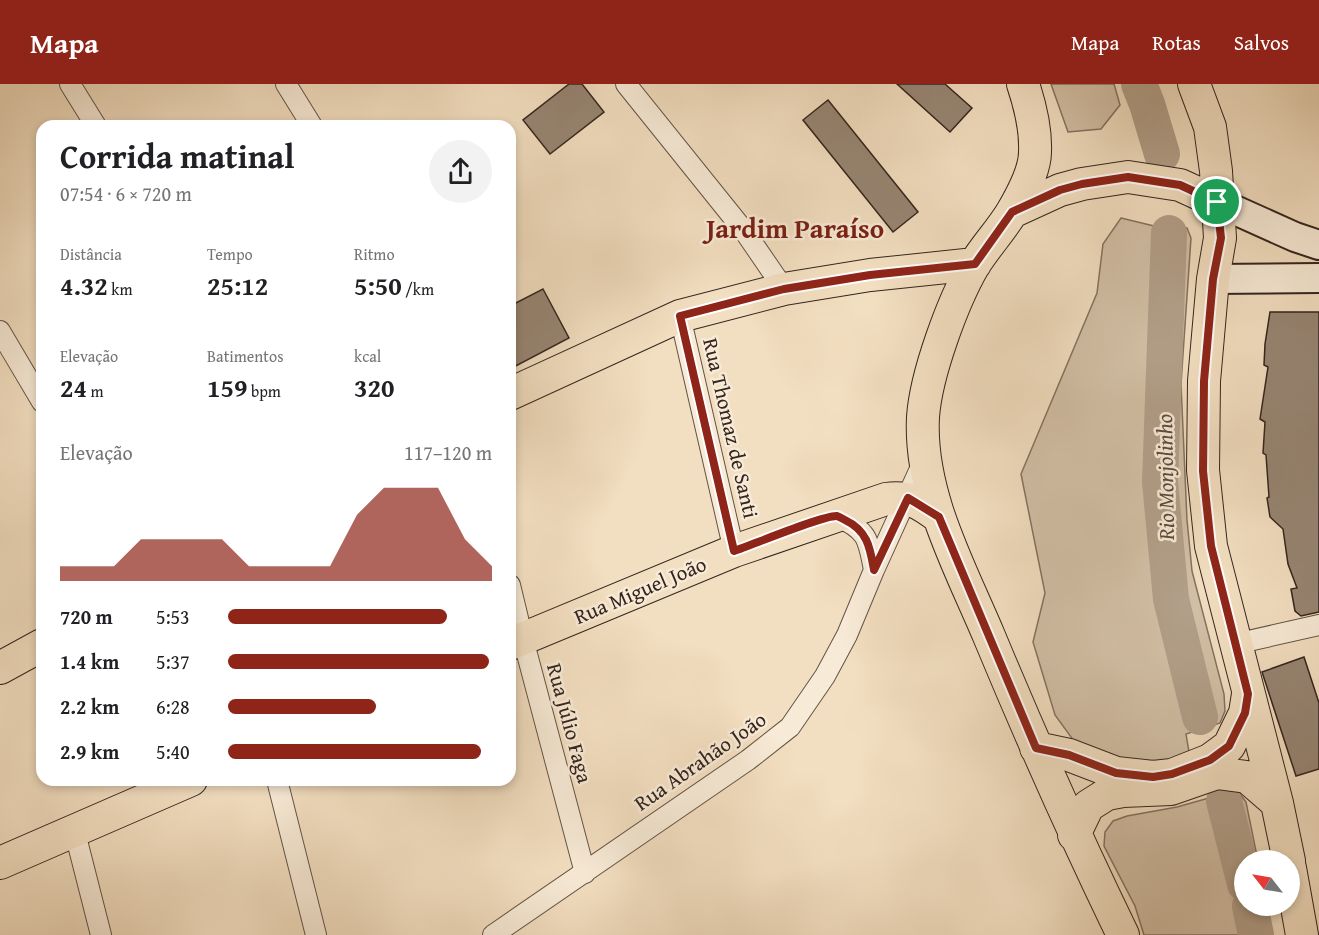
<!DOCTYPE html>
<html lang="pt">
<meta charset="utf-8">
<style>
body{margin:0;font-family:"Gentium Book Plus",serif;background:#f2f2f2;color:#202124;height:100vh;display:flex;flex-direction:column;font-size:22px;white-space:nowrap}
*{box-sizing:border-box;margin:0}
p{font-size:20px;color:#757577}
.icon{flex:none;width:33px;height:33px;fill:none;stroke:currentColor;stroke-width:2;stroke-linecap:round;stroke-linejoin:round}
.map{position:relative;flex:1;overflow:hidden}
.details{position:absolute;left:36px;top:36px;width:480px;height:666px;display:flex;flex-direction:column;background:#fff;border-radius:18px;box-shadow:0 3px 9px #0003}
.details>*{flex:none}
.needle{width:39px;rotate:301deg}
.buttons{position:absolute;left:1234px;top:766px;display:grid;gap:12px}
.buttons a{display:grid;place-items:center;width:66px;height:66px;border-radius:50%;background:#fff;box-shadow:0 3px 9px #0003;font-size:30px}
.pin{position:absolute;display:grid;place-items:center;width:51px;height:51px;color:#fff;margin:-26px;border:3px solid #fff;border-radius:50%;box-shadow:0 2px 6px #0007}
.round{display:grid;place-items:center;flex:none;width:63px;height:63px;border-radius:32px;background:#f2f2f2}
.headline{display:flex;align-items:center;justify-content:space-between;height:102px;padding:0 24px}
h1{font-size:33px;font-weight:600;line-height:45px}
.stats{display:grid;grid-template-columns:repeat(3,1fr);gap:9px;height:102px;padding:6px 24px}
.stats div{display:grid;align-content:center}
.stats b{font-size:26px;font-weight:600}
.stats small{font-size:16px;font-weight:400}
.stats p{font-size:16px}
.chart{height:168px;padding:12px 24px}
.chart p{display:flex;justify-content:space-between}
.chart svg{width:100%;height:108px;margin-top:6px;fill:#8f2418;opacity:.7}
ul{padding:0 24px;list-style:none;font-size:20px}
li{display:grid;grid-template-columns:96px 72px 1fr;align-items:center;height:45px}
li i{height:15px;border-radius:8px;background:#8f2418}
header{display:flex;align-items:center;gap:36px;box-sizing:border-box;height:84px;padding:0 30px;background:#8f2418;color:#fff}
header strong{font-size:28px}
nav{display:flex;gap:33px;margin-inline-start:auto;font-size:21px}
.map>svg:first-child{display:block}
</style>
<header>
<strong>Mapa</strong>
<nav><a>Mapa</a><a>Rotas</a><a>Salvos</a></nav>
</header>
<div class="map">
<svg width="1319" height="851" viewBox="0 0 1319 851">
<rect width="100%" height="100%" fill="#f2dec0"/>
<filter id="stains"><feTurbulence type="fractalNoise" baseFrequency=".00333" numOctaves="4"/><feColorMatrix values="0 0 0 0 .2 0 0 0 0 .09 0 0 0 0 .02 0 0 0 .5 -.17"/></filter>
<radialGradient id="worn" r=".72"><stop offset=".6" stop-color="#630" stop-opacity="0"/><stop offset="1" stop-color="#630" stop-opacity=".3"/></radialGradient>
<path fill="#d2bfa5" stroke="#847262" stroke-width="1.5" d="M 1051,0 L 1114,0 L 1120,21 L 1101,45 L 1068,48 Z
M 1121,134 L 1154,142 L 1187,144 L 1191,154 L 1181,300 L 1187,436 L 1192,487 L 1224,610 L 1225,627 L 1220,639 L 1186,650 L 1189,668 L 1167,682 L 1136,683 L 1076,660 L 1055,631 L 1033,558 L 1045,509 L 1021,390 L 1097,209 L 1103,160 Z
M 1237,706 L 1246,718 L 1258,777 L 1245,777 L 1245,822 L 1266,822 L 1272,851 L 1144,851 L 1135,822 L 1104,762 L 1105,748 L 1113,737 L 1127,732 L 1177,723 Z"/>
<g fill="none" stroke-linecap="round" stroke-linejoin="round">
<path stroke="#b29f89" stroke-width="36" d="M 1139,0 L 1147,20 L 1162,70
M 1169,149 L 1160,398 L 1171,515 L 1200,633
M 1224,717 L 1245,800
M 1250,822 L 1256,851"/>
</g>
<path fill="#978573" stroke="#35251f" stroke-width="1.5" d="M 569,0 L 582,0 L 604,28 L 550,70 L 523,36 Z
M 897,0 L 945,0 L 972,24 L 950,48 Z
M 828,16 L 918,128 L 893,148 L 803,36 Z
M 543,205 L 569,254 L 510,285 L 510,222 Z
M 1270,228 L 1319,228 L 1319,528 L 1301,532 L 1295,527 L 1291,505 L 1297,504 L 1288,480 L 1283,445 L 1270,433 L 1267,414 L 1269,413 L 1266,371 L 1263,369 L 1265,338 L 1260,335 L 1268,283 L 1264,281 L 1265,260 Z
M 1304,573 L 1319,619 L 1319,685 L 1296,692 L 1262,588 Z"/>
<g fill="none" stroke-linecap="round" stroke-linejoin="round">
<defs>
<path id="minor" d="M 70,0 L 96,42
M 286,0 L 312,42
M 626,0 L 745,148 L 784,205
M 680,232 L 734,467
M 0,247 L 42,318
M 837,432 C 868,447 868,454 874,486
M 510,501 L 523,555 L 585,789
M 1235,560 L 1319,541
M 277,696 L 316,851
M 74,745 L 101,851
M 493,851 L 748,676 L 790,643 L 825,592 L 847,551 L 874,486 L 924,376"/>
<path id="secondary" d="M 1217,118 L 1295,153 L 1319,161
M 1213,195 L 1319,194"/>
<path id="primary" d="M 1023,0 C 1030,21 1036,46 1035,68 C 1035,87 1022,111 1012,128 C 1001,146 986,162 974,181 C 953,217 926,290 923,333 C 919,410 960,483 989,552 C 1031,653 1075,752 1123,851
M 1194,0 L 1210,43 L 1216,87 L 1220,154 L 1213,195 L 1204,297 L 1203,386 L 1211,462 L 1277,719 L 1289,777
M 1012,128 L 1060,106 L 1082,100 L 1128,93 L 1180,101 L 1217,118
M 510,310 L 680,232 L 784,205 L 870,191 L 975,180
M 510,560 L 734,467 L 886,415 C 910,412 920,419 939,433
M 0,584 L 42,561
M 1036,664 L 1069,671 L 1116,689 L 1153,693 L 1172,691 L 1210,676 L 1229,662 L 1245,629 L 1248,610
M 1074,751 L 1088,722 L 1107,710 L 1123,707 L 1171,705 L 1217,689 L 1247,693 L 1277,719
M 0,779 L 191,696
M 1290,784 L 1302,851"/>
</defs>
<use href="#minor" stroke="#645347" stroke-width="22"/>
<use href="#secondary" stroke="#35251f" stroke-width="32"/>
<use href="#primary" stroke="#35251f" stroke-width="34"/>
<use href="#minor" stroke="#f7ead6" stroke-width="20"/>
<use href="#secondary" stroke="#f7ead6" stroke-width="28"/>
<use href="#primary" stroke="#f2dec0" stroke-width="32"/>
</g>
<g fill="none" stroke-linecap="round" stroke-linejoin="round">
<defs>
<path id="route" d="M 1128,93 L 1180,101 L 1217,118 L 1221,154 L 1213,195 L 1204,297 L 1203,387 L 1211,462 L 1248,610 L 1245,629 L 1229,662 L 1210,676 L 1172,690 L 1153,693 L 1116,689 L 1069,671 L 1036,664 L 939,433 L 908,414 L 874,486 C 870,464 868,447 845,436 C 843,435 840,433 837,432 C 824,431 752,461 734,467 L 680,232 L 784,205 L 870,191 L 975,180 L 1012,128 L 1060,106 L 1082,100 Z"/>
</defs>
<use href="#route" stroke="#fff" stroke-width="12"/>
<use href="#route" stroke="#8f2418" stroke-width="8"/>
</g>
<g text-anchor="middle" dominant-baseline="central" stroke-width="5" stroke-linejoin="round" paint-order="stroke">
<g font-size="21" fill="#35251f" stroke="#f7ead6">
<text transform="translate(731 344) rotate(77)">Rua Thomaz de Santi</text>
<text transform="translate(640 506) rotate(-23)">Rua Miguel João</text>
<text transform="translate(570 639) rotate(75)">Rua Júlio Faga</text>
<text transform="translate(700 677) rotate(-35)">Rua Abrahão João</text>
</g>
<g font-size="22" font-style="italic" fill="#5a4a3f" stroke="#f7ead6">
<text transform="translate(1165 393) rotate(-91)">Rio Monjolinho</text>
</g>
<g font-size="27" font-weight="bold" fill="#7a1f14" stroke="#f7ead6">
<text x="795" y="144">Jardim Paraíso</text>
</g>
</g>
<rect width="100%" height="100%" filter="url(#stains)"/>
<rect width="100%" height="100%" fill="url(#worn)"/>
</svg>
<div class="buttons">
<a><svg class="needle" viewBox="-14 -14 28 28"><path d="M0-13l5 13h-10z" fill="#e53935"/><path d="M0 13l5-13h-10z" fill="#757577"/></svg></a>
</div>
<div class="pin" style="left:1217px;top:118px;background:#1e9e55"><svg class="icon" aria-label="arrive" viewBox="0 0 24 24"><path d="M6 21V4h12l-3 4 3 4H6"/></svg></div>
<section class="details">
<div class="headline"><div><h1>Corrida matinal</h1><p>07:54 · 6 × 720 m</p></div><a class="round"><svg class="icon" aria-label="share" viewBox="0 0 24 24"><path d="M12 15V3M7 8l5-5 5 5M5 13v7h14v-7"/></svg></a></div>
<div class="stats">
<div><p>Distância</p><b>4.32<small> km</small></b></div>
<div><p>Tempo</p><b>25:12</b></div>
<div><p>Ritmo</p><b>5:50<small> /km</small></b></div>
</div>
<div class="stats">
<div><p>Elevação</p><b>24<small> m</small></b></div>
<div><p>Batimentos</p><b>159<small> bpm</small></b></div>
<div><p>kcal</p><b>320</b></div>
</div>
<div class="chart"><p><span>Elevação</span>117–120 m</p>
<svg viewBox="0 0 160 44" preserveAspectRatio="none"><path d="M0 44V38L10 38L20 38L30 27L40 27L50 27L60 27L70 38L80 38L90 38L100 38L110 17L120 6L130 6L140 6L150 27L160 38V44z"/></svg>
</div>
<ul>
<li><b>720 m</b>5:53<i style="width:83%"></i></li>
<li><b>1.4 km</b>5:37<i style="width:99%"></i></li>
<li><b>2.2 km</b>6:28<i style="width:56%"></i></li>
<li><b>2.9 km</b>5:40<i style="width:96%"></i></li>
</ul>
</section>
</div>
